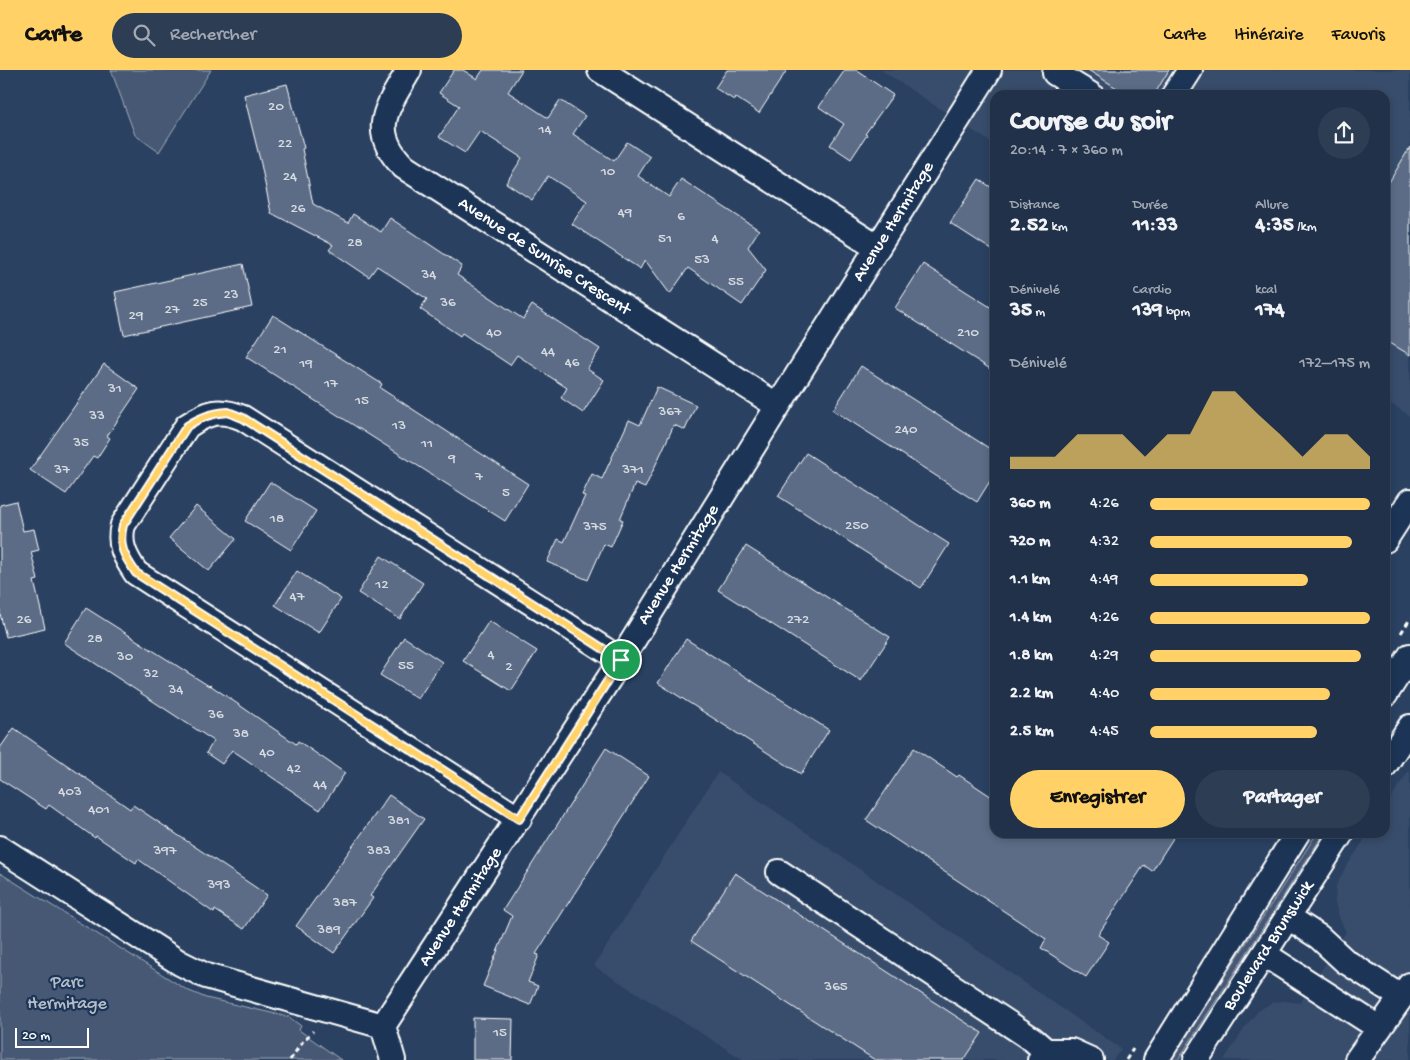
<!DOCTYPE html>
<html lang="fr">
<meta charset="utf-8">
<style>
body{margin:0;font-family:"Gochi Hand",sans-serif;background:#2d3d53;color:#f1f3f6;height:100vh;display:flex;flex-direction:column;font-size:19px;white-space:nowrap}
*{box-sizing:border-box;margin:0}
p{font-size:16px;color:#a2a9b4}
.icon{flex:none;width:28px;height:28px;fill:none;stroke:currentColor;stroke-width:2;stroke-linecap:round;stroke-linejoin:round}
.map{position:relative;flex:1;overflow:hidden}
.sheet{position:absolute;left:990px;top:20px;width:400px;height:748px;display:flex;flex-direction:column;background:#203149;border-radius:15px;box-shadow:0 2px 8px #0003,0 0 0 1px #3d4c61}
.sheet>*{flex:none}
.scale{position:absolute;left:15px;bottom:12px;width:74px;box-sizing:border-box;padding-left:5px;border:2px solid #fff;border-top:0;font-size:14px;line-height:18px;white-space:nowrap;color:#fff;-webkit-text-stroke:4px #1d3557;paint-order:stroke}
.pin{position:absolute;display:grid;place-items:center;width:42px;height:42px;color:#fff;margin:-21px;border:2px solid #fff;border-radius:50%;box-shadow:0 1px 5px #0007}
.round{display:grid;place-items:center;flex:none;width:52px;height:52px;border-radius:26px;background:#2d3d53}
.head{display:flex;align-items:center;justify-content:space-between;height:85px;padding:0 20px}
h1{font-size:28px;font-weight:700;line-height:38px}
.metrics{display:grid;grid-template-columns:repeat(3,1fr);gap:8px;height:85px;padding:5px 20px}
.metrics div{display:grid;align-content:center}
.metrics b{font-size:21px;font-weight:700}
.metrics small{font-size:14px;font-weight:400}
.metrics p{font-size:14px}
.chart{height:140px;padding:10px 20px}
.chart p{display:flex;justify-content:space-between}
.chart svg{width:100%;height:90px;margin-top:5px;fill:#ffd166;opacity:.7}
.cta{display:flex;gap:10px;margin-top:auto;padding:10px 20px}
.cta a{flex:1;height:58px;border-radius:30px;background:#ffd166;color:#111;font-size:20px;font-weight:700;line-height:58px;text-align:center}
.cta a+a{background:#2d3d53;color:#f1f3f6}
ul{padding:0 20px;list-style:none;font-size:16px}
li{display:grid;grid-template-columns:80px 60px 1fr;align-items:center;height:38px}
li i{height:12px;border-radius:6px;background:#ffd166}
header{display:flex;align-items:center;gap:30px;box-sizing:border-box;height:70px;padding:0 25px;background:#ffd166;color:#111}
header strong{font-size:24px}
nav{display:flex;gap:28px;margin-inline-start:auto;font-size:18px}
.search{width:350px;height:45px;background:#2d3d53;display:flex;align-items:center;gap:12px;box-sizing:border-box;padding:0 18px;border-radius:28px;color:#a2a9b4;font-size:19px}
.map>svg:first-child{display:block}
</style>
<header>
<strong>Carte</strong>
<div class="search"><svg class="icon" aria-label="search" viewBox="0 0 24 24"><circle cx="10" cy="10" r="6"/><path d="M15 15l6 6"/></svg>Rechercher</div>
<nav><a>Carte</a><a>Itinéraire</a><a>Favoris</a></nav>
</header>
<div class="map">
<svg width="1410" height="990" viewBox="0 0 1410 990">
<rect width="100%" height="100%" fill="#2a4161"/>
<filter id="ink" filterUnits="userSpaceOnUse"><feTurbulence type="fractalNoise" baseFrequency=".02" numOctaves="2"/><feDisplacementMap in="SourceGraphic" scale="10" xChannelSelector="R" yChannelSelector="G"/><feConvolveMatrix kernelMatrix="1 2 1 2 8 2 1 2 1" color-interpolation-filters="sRGB"/></filter>
<g filter="url(#ink)">
<path fill="#394e6c" d="M 881,0 L 1410,0 L 1410,346 L 1385,330 L 1385,25 L 995,25 L 995,75 Z
M 1410,699 L 1410,990 L 1224,990 L 1248,953 L 1259,940 L 1274,932 L 1285,931 L 1300,933 L 1346,862 L 1339,847 L 1335,832 L 1336,816 L 1344,800 L 1369,763 L 1385,762 L 1385,737 Z
M 718,702 L 1121,979 L 1113,990 L 744,990 L 594,896 Z"/>
<path fill="#465975" stroke="#a2acba" d="M 111,0 L 211,0 L 159,82 L 135,65 Z
M 1317,763 L 1324,763 L 1178,990 L 1171,990 Z
M 0,803 L 187,920 L 206,928 L 289,947 L 301,956 L 299,960 L 341,990 L 0,990 Z"/>
<path fill="#5b6c86" stroke="#fff" d="M 454,0 L 463,0 L 477,9 L 483,0 L 522,0 L 508,22 L 548,48 L 560,30 L 585,46 L 573,64 L 614,91 L 627,72 L 650,87 L 638,106 L 669,127 L 681,109 L 759,160 L 748,177 L 766,200 L 742,235 L 688,198 L 670,224 L 645,190 L 640,199 L 572,154 L 587,131 L 548,106 L 532,130 L 506,113 L 522,88 L 480,61 L 465,83 L 439,67 L 459,36 L 439,23 Z
M 727,0 L 787,0 L 759,43 L 735,27 L 734,30 L 715,18 Z
M 845,0 L 856,0 L 893,25 L 865,64 L 867,65 L 851,89 L 830,75 L 844,54 L 819,37 Z
M 1088,0 L 1169,0 L 1154,25 L 1128,25 Z
M 287,14 L 304,78 L 302,79 L 313,134 L 348,153 L 353,144 L 381,162 L 390,148 L 462,196 L 457,205 L 523,249 L 532,235 L 600,279 L 587,299 L 604,310 L 583,343 L 561,328 L 567,318 L 517,285 L 510,295 L 462,263 L 460,266 L 420,239 L 427,229 L 377,196 L 369,207 L 329,180 L 333,175 L 271,143 L 261,94 L 244,25 Z
M 1410,77 L 1410,285 L 1385,270 L 1385,119 Z
M 979,109 L 995,120 L 995,182 L 950,153 Z
M 243,194 L 252,237 L 124,265 L 115,222 Z
M 923,194 L 995,240 L 995,302 L 895,238 Z
M 273,245 L 382,314 L 380,318 L 528,414 L 505,451 L 246,287 Z
M 104,294 L 139,319 L 107,366 L 110,368 L 97,388 L 93,386 L 66,424 L 30,400 Z
M 861,296 L 995,382 L 995,403 L 977,432 L 833,340 Z
M 657,317 L 696,335 L 685,360 L 674,355 L 645,418 L 635,414 L 620,449 L 623,450 L 611,477 L 604,474 L 588,510 L 547,492 L 558,469 L 564,472 L 585,426 L 582,425 L 592,404 L 602,409 L 629,350 L 640,355 Z
M 806,383 L 949,474 L 921,518 L 778,426 Z
M 270,412 L 316,441 L 291,480 L 245,451 Z
M 16,431 L 23,461 L 34,459 L 39,480 L 31,482 L 38,510 L 34,511 L 45,558 L 6,567 L 0,544 L 0,435 Z
M 196,436 L 236,469 L 209,501 L 169,468 Z
M 746,476 L 890,567 L 861,611 L 718,520 Z
M 381,486 L 423,513 L 400,549 L 358,523 Z
M 297,501 L 341,529 L 319,563 L 275,535 Z
M 86,538 L 209,616 L 210,615 L 296,674 L 298,671 L 345,703 L 320,740 L 232,680 L 222,694 L 206,683 L 214,671 L 64,573 Z
M 489,551 L 537,581 L 511,621 L 463,591 Z
M 404,567 L 442,592 L 418,629 L 380,605 Z
M 686,569 L 829,660 L 801,704 L 658,613 Z
M 14,658 L 130,739 L 133,735 L 267,825 L 244,859 L 215,840 L 214,843 L 138,789 L 136,793 L 96,766 L 95,768 L 49,735 L 46,739 L 0,709 L 0,678 Z
M 606,678 L 649,706 L 536,884 L 539,885 L 528,912 L 538,916 L 530,935 L 483,916 L 512,846 L 503,840 Z
M 914,678 L 957,707 L 959,705 L 995,729 L 995,762 L 1177,762 L 1152,801 L 1144,795 L 1098,865 L 1109,872 L 1086,907 L 1041,878 L 1046,869 L 866,750 Z
M 389,725 L 424,749 L 370,826 L 373,828 L 334,883 L 296,856 Z
M 735,803 L 982,963 L 964,990 L 875,990 L 691,871 Z
M 473,948 L 513,949 L 512,990 L 473,990 Z"/>
<g fill="none" stroke-linecap="round" stroke-linejoin="round">
<defs>
<path id="minor" d="M 409,0 C 388,37 367,60 404,97 L 778,336
M 600,0 L 877,177
M 1055,3 L 1091,25
M 1174,25 L 1190,0
M 1385,470 L 1410,431
M 1385,625 L 1410,586
M 1385,695 L 1410,657
M 519,749 L 136,503 C 125,487 118,474 123,455 L 187,356 C 208,342 219,338 243,348 L 621,590
M 0,778 L 180,893 L 206,906 L 383,956
M 779,802 L 1032,969 L 1046,981
M 1288,847 L 1319,867 L 1345,891 L 1401,927
M 1264,884 L 1379,958
M 383,956 L 621,590 L 778,336 L 989,0
M 383,956 L 393,990
M 1040,990 L 1046,981 L 1071,981 L 1091,990
M 1156,990 L 1298,762
M 1196,990 L 1342,762
M 1357,990 L 1410,915"/>
</defs>
<use href="#minor" stroke="#fff" stroke-width="28"/>
<path stroke="#fff" stroke-width="3" stroke-dasharray="5 4" stroke-linecap="butt" d="M 1401,563 L 1410,549
M 290,990 L 303,971 L 313,961
M 1126,990 L 1133,979"/>
<use href="#minor" stroke="#1d3557" stroke-width="24"/>
</g>
</g>
<g fill="none" stroke-linecap="round" stroke-linejoin="round" filter="url(#ink)">
<defs>
<path id="route" d="M 228,342 L 243,348 L 621,590 L 519,749 L 136,503 C 124,486 118,476 123,455 L 187,356 C 201,347 212,343 228,342 Z"/>
</defs>
<use href="#route" stroke="#fff" stroke-width="10"/>
<use href="#route" stroke="#ffd166" stroke-width="6"/>
</g>
<g text-anchor="middle" dominant-baseline="central" stroke-width="4.5" stroke-linejoin="round" paint-order="stroke">
<g font-size="15" fill="#d6dae1">
<text x="276" y="37">20</text>
<text x="545" y="60">14</text>
<text x="285" y="74">22</text>
<text x="608" y="102">10</text>
<text x="290" y="107">24</text>
<text x="298" y="139">26</text>
<text x="625" y="143">49</text>
<text x="681" y="147">6</text>
<text x="665" y="169">51</text>
<text x="715" y="169">4</text>
<text x="355" y="173">28</text>
<text x="702" y="190">53</text>
<text x="429" y="205">34</text>
<text x="736" y="212">55</text>
<text x="231" y="225">23</text>
<text x="200" y="233">25</text>
<text x="448" y="233">36</text>
<text x="172" y="240">27</text>
<text x="136" y="246">29</text>
<text x="494" y="263">40</text>
<text x="968" y="263">210</text>
<text x="280" y="280">21</text>
<text x="548" y="282">44</text>
<text x="572" y="293">46</text>
<text x="306" y="294">19</text>
<text x="331" y="314">17</text>
<text x="115" y="319">31</text>
<text x="362" y="331">15</text>
<text x="670" y="342">367</text>
<text x="97" y="346">33</text>
<text x="399" y="356">13</text>
<text x="906" y="360">240</text>
<text x="81" y="373">35</text>
<text x="427" y="374">11</text>
<text x="452" y="389">9</text>
<text x="62" y="400">37</text>
<text x="633" y="400">371</text>
<text x="479" y="407">7</text>
<text x="506" y="423">5</text>
<text x="277" y="449">18</text>
<text x="857" y="456">250</text>
<text x="595" y="457">375</text>
<text x="382" y="515">12</text>
<text x="297" y="527">47</text>
<text x="24" y="550">26</text>
<text x="798" y="550">272</text>
<text x="95" y="569">28</text>
<text x="491" y="585">4</text>
<text x="125" y="587">30</text>
<text x="406" y="596">55</text>
<text x="509" y="597">2</text>
<text x="151" y="604">32</text>
<text x="176" y="620">34</text>
<text x="216" y="645">36</text>
<text x="241" y="664">38</text>
<text x="267" y="683">40</text>
<text x="294" y="699">42</text>
<text x="320" y="715">44</text>
<text x="70" y="722">403</text>
<text x="99" y="740">401</text>
<text x="399" y="751">381</text>
<text x="165" y="781">397</text>
<text x="379" y="781">383</text>
<text x="219" y="815">393</text>
<text x="345" y="833">387</text>
<text x="329" y="860">389</text>
<text x="836" y="917">365</text>
<text x="500" y="963">15</text>
</g>
<g font-size="18" fill="#fff" stroke="#1d3557">
<text transform="translate(894 152) rotate(-58)">Avenue Hermitage</text>
<text transform="translate(544 187) rotate(33)">Avenue de Sunrise Crescent</text>
<text transform="translate(679 495) rotate(-58)">Avenue Hermitage</text>
<text transform="translate(461 837) rotate(-57)">Avenue Hermitage</text>
<text transform="translate(1269 876) rotate(-57)">Boulevard Brunswick</text>
</g>
<g font-size="18" fill="#b5bdc8" stroke="#1d3557">
<text x="67" y="913">Parc<tspan x="67" dy="21">Hermitage</tspan></text>
</g>
</g>
</svg>
<div class="scale">20 m</div>
<div class="pin" style="left:621px;top:590px;background:#1e9e55"><svg class="icon" aria-label="arrive" viewBox="0 0 24 24"><path d="M6 21V4h12l-3 4 3 4H6"/></svg></div>
<section class="sheet">
<div class="head"><div><h1>Course du soir</h1><p>20:14 · 7 × 360 m</p></div><a class="round"><svg class="icon" aria-label="share" viewBox="0 0 24 24"><path d="M12 15V3M7 8l5-5 5 5M5 13v7h14v-7"/></svg></a></div>
<div class="metrics">
<div><p>Distance</p><b>2.52<small> km</small></b></div>
<div><p>Durée</p><b>11:33</b></div>
<div><p>Allure</p><b>4:35<small> /km</small></b></div>
</div>
<div class="metrics">
<div><p>Dénivelé</p><b>35<small> m</small></b></div>
<div><p>Cardio</p><b>139<small> bpm</small></b></div>
<div><p>kcal</p><b>174</b></div>
</div>
<div class="chart"><p><span>Dénivelé</span>172–175 m</p>
<svg viewBox="0 0 160 44" preserveAspectRatio="none"><path d="M0 44V38L10 38L20 38L30 27L40 27L50 27L60 38L70 27L80 27L90 6L100 6L110 17L120 27L130 38L140 27L150 27L160 38V44z"/></svg>
</div>
<ul>
<li><b>360 m</b>4:26<i style="width:100%"></i></li>
<li><b>720 m</b>4:32<i style="width:92%"></i></li>
<li><b>1.1 km</b>4:49<i style="width:72%"></i></li>
<li><b>1.4 km</b>4:26<i style="width:100%"></i></li>
<li><b>1.8 km</b>4:29<i style="width:96%"></i></li>
<li><b>2.2 km</b>4:40<i style="width:82%"></i></li>
<li><b>2.5 km</b>4:45<i style="width:76%"></i></li>
</ul>
<div class="cta"><a>Enregistrer</a><a>Partager</a></div>
</section>
</div>
